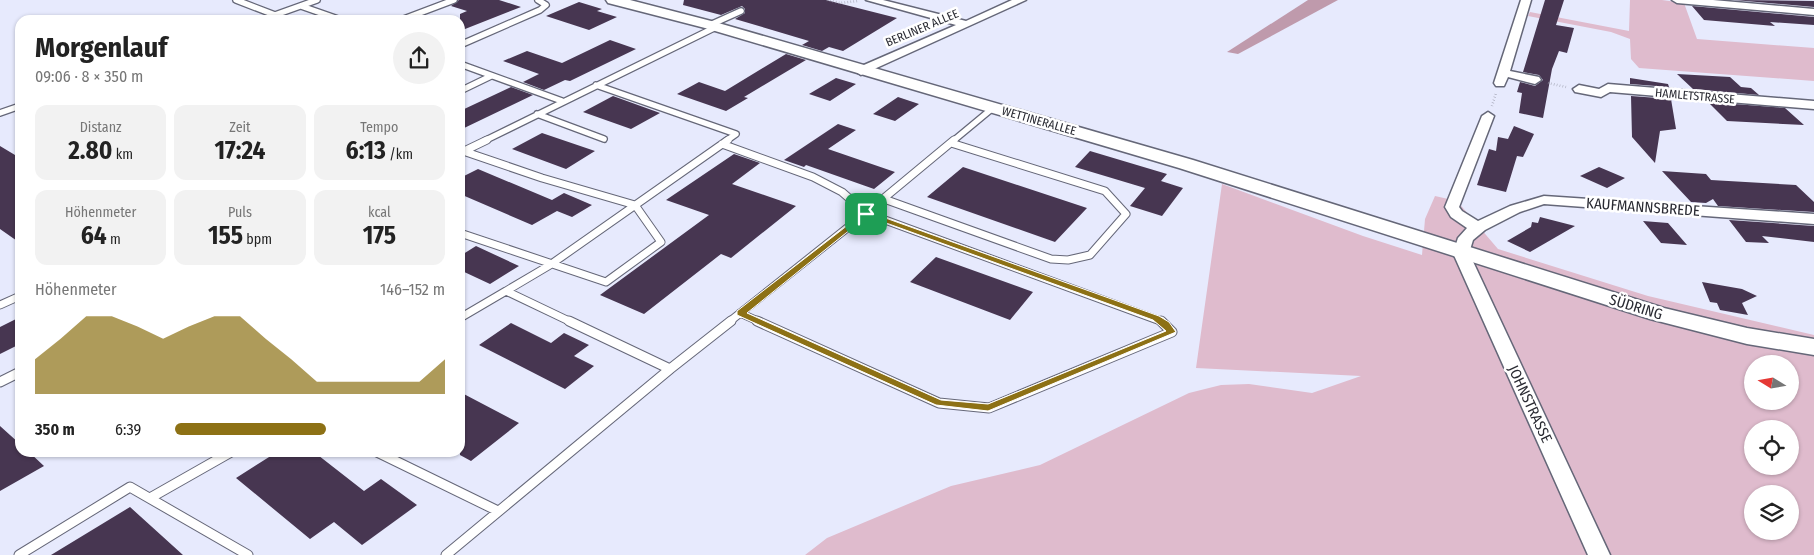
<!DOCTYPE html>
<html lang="de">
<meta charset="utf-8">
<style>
body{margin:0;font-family:"Fira Sans Condensed",sans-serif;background:#f2f2f2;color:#222;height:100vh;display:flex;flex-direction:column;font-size:19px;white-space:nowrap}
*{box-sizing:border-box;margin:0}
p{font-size:16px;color:#767676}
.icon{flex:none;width:28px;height:28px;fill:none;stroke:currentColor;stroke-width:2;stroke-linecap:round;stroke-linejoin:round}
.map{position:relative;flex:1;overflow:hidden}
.side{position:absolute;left:15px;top:15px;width:450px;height:442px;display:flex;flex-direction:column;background:#fff;border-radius:15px;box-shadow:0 1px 4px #0004}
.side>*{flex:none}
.needle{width:32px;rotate:281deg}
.fabs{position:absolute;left:1744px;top:355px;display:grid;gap:10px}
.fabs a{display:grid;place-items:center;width:55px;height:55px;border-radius:50%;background:#fff;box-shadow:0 1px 4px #0004;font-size:25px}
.pin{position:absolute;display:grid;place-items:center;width:42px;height:42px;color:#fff;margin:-21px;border-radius:10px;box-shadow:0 2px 8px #0006}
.round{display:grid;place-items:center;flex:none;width:52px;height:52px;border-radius:26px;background:#f2f2f2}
.overview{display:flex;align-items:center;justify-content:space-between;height:85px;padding:0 20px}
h1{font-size:28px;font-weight:700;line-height:38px}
.stats{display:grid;grid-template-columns:repeat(3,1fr);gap:8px;height:85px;padding:5px 20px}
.stats div{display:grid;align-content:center;border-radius:12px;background:#f2f2f2;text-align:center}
.stats b{font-size:25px;font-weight:700}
.stats small{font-size:14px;font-weight:400}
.stats p{font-size:14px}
.chart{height:140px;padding:10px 20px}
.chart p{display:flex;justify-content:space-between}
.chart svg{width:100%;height:90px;margin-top:5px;fill:#8d7115;opacity:.7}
ul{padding:0 20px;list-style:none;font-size:16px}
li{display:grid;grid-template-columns:80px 60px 1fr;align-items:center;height:38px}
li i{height:12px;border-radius:6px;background:#8d7115}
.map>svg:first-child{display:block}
</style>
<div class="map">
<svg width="1814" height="555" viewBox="0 0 1814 555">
<rect width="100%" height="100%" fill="#e7eafd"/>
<path fill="#dfbbcd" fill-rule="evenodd" d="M 1630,0 L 1662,0 L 1684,3 L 1697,39 L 1814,48 L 1814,81 L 1639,68 L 1631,59 L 1630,39 L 1611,32 L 1528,16 L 1530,12 L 1629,31 Z
M 1222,184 L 1363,236 L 1422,255 L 1425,219 L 1435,196 L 1457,201 L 1498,249 L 1648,296 L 1814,335 L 1814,555 L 805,555 L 827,538 L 951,486 L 1040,465 L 1189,393 L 1221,385 L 1249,384 L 1312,393 L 1361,376 L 1196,368 ZM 1752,364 L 1790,364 L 1790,401 L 1752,401 ZM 1752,429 L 1790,429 L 1790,466 L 1752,466 ZM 1752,494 L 1790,494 L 1790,531 L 1752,531 Z"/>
<path fill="#bf9aac" d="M 1308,0 L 1338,0 L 1238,54 L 1227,52 Z"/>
<path fill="#473651" d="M 459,0 L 499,0 L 521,7 L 460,31 L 460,14 L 467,11 L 451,6 Z
M 684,0 L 826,0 L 897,18 L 843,51 L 829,47 L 822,51 L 802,45 L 809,41 L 735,19 L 745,13 L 745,9 L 742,6 L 721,15 L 683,5 Z
M 1545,0 L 1564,0 L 1556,25 L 1574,28 L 1567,53 L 1559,51 L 1552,69 L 1543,118 L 1519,113 L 1522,93 L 1517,92 L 1520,82 L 1535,86 L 1543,80 L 1539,75 L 1523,72 Z
M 1734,0 L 1814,1 L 1814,7 Z
M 579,2 L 602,9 L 597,11 L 617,17 L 589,30 L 546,16 Z
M 1692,6 L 1814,17 L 1814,25 L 1770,22 L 1775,26 L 1704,20 Z
M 610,40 L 636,49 L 570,81 L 565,80 L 544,90 L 523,82 L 539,74 L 503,61 L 527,51 L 562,63 Z
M 786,54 L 806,60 L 744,97 L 748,98 L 726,111 L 677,94 L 699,82 L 725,91 Z
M 1677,74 L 1730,77 L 1741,87 L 1751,88 L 1759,95 L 1693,89 Z
M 836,78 L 856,84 L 830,101 L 809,94 Z
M 1630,78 L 1668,84 L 1669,87 L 1630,84 Z
M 511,87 L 533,95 L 460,130 L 460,111 Z
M 613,96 L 660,113 L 631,129 L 583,112 Z
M 1631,96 L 1671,99 L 1676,129 L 1660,131 L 1655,163 L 1632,137 Z
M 898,97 L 919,104 L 895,121 L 873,114 Z
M 1708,102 L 1785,108 L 1804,125 L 1727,121 Z
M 838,124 L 856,130 L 828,149 L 895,172 L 874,189 L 806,165 L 804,167 L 784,160 Z
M 1514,126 L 1534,134 L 1523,157 L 1517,156 L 1506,192 L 1477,185 L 1489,149 L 1496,151 L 1498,137 L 1508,139 Z
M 542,133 L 595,151 L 566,169 L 512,149 Z
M 0,146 L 20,158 L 20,243 L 0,229 Z
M 1090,151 L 1167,174 L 1161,181 L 1183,188 L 1162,216 L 1130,206 L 1145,188 L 1075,167 Z
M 734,154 L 760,163 L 732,184 L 796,206 L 731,258 L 721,254 L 644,314 L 600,295 L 709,215 L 666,200 Z
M 963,167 L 1087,208 L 1055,242 L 927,197 Z
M 1599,167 L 1625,178 L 1607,188 L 1580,176 Z
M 478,169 L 552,200 L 564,193 L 592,205 L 572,217 L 557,211 L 532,225 L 460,194 L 460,178 Z
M 1662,171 L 1706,174 L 1711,180 L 1796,185 L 1814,202 L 1814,212 L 1718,206 L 1713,199 L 1706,203 L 1691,202 Z
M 1540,217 L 1575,226 L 1530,252 L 1507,241 L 1531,227 L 1532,222 L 1538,223 Z
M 1729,220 L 1814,226 L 1814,242 L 1762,236 L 1769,243 L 1746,242 Z
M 1643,221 L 1668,223 L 1687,245 L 1661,243 Z
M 476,246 L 519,266 L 490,284 L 460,270 L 460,256 Z
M 936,257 L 1033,292 L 1010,320 L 910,282 Z
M 1702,282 L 1742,289 L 1757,296 L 1742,303 L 1748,315 L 1720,310 L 1717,303 L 1710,302 Z
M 20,317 L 20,344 L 0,354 L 0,327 Z
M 511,323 L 551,343 L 564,333 L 589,345 L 574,356 L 594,366 L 565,389 L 479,345 Z
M 460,392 L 519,423 L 471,461 L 460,455 Z
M 0,426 L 20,444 L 20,452 L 29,452 L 44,466 L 0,491 Z
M 277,452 L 314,452 L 364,491 L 381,479 L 417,505 L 362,545 L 334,522 L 310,539 L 236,478 Z
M 130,507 L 183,555 L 51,555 Z"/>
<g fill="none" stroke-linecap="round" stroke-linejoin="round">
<defs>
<path id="lane-far2" d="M 236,0 L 275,15
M 301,6 L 341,20
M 261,20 L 317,0
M 401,20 L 454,0
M 710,25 L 741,11
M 460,45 L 540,10 L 546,5 L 538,0
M 460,64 L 562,101
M 596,85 L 736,134 L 726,141
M 460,91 L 491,76
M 0,113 L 20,106
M 537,114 L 604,139
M 484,141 L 716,27
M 953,141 L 994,107"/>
<path id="lane-far1" d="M 954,140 L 866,213 L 1163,322
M 722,144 L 813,177 L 842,192 L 866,213 L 729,322
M 462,152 L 487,140
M 884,199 L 1051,259 L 1068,260 L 1090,255 L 1126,214 L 1105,191 L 951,143
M 460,233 L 606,282 L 661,242 L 635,205 L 542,178 L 463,151
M 0,305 L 20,296
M 740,313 L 760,322
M 460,318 L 506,291
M 571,322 L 506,291 L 550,265 L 728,140"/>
<path id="lane" d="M 569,321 L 670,369 L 731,321
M 757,321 L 939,403 L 989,408 L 1172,332 L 1161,321
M 0,382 L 20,372
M 377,452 L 498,511
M 150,498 L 231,452
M 19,555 L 130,487 L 248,555
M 446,555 L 670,369"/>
<path id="street" d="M 866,0 L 883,0 L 966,21 L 1012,0 L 1026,0 L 861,75 L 855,71 L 857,68 L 956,25 Z
M 1521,0 L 1531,0 L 1510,71 L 1539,77 L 1541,80 L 1535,84 L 1508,77 L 1504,86 L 1496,86 L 1494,83 Z
M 1672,0 L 1713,0 L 1814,9 L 1814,15 L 1677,3 Z
M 1608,84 L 1814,101 L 1814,109 L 1610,92 L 1601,97 L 1575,92 L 1573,89 L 1579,85 L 1599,89 Z
M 1488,112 L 1494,116 L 1459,207 L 1462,211 L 1478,221 L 1510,206 L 1544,196 L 1814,214 L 1814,224 L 1544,204 L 1520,212 L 1485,230 L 1473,240 L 1469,253 L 1610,555 L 1588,555 L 1453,253 L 1458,238 L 1467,228 L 1451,217 L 1445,207 L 1482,116 Z"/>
<path id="secondary" d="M 606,0 L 630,0 L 715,22 L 1193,160 L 1664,308 L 1747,328 L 1814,339 L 1814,355 L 1747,344 L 1650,319 L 1179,168 L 705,28 L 608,3 Z"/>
</defs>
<use href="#lane-far2" stroke="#656778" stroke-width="8"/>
<use href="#lane-far1" stroke="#656778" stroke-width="9"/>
<use href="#lane" stroke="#656778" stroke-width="11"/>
<use href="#street" stroke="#656778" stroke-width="3"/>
<use href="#secondary" stroke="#656778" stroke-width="3"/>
<path stroke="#9597a5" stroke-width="2.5" stroke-dasharray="0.5 2.5" stroke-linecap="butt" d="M 827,0 L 840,3 L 858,1
M 1548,83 L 1566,87
M 1492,106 L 1496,93"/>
<use href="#lane-far2" stroke="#fff" stroke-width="5.5"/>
<use href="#lane-far1" stroke="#fff" stroke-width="7"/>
<use href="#lane" stroke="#fff" stroke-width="9"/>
<use href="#street" fill="#fff" fill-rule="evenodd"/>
<use href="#secondary" fill="#fff" fill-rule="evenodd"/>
</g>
<path fill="#8d7115" stroke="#fff" fill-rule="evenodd" d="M 866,211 L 1159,316 L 1169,322 L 1176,332 L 988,411 L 936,405 L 737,315 L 737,311 ZM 867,216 L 1153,320 L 1166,331 L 988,404 L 941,400 L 747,313 Z"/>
<g text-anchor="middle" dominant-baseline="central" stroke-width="5" stroke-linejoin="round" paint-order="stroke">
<g font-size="12" fill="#292a32" stroke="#fff">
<text transform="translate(922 28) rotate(-23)">BERLINER ALLEE</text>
<text transform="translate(1695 96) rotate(5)">HAMLETSTRASSE</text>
<text transform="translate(1039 121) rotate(16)">WETTINERALLEE</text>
</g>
<g font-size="15" fill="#292a32" stroke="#fff">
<text transform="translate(1643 207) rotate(4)">KAUFMANNSBREDE</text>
<text transform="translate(1636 307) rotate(17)">SÜDRING</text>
<text transform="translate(1530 404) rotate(65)">JOHNSTRASSE</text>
</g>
</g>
</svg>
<div class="fabs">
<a><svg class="needle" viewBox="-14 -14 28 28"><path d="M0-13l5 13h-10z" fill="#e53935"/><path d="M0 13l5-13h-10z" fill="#767676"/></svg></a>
<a><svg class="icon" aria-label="locate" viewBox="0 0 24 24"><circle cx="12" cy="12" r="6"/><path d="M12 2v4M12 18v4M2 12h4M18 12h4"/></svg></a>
<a><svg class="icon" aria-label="layers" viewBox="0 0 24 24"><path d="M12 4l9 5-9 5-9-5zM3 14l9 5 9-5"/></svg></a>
</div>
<div class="pin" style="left:866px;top:214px;background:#1e9e55"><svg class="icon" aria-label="arrive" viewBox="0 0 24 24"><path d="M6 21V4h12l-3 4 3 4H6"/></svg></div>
<section class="side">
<div class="overview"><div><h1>Morgenlauf</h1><p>09:06 · 8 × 350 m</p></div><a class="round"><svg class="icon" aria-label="share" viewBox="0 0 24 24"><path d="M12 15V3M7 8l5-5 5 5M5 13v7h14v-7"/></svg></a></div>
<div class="stats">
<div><p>Distanz</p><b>2.80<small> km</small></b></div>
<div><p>Zeit</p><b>17:24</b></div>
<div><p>Tempo</p><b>6:13<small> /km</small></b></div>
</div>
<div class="stats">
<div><p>Höhenmeter</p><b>64<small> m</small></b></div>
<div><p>Puls</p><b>155<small> bpm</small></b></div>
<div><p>kcal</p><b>175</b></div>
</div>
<div class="chart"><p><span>Höhenmeter</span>146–152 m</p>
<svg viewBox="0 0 160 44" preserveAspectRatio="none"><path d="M0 44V27L10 17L20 6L30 6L40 11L50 17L60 11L70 6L80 6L90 17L100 27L110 38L120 38L130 38L140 38L150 38L160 27V44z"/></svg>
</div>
<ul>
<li><b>350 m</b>6:39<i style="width:56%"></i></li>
</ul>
</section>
</div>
